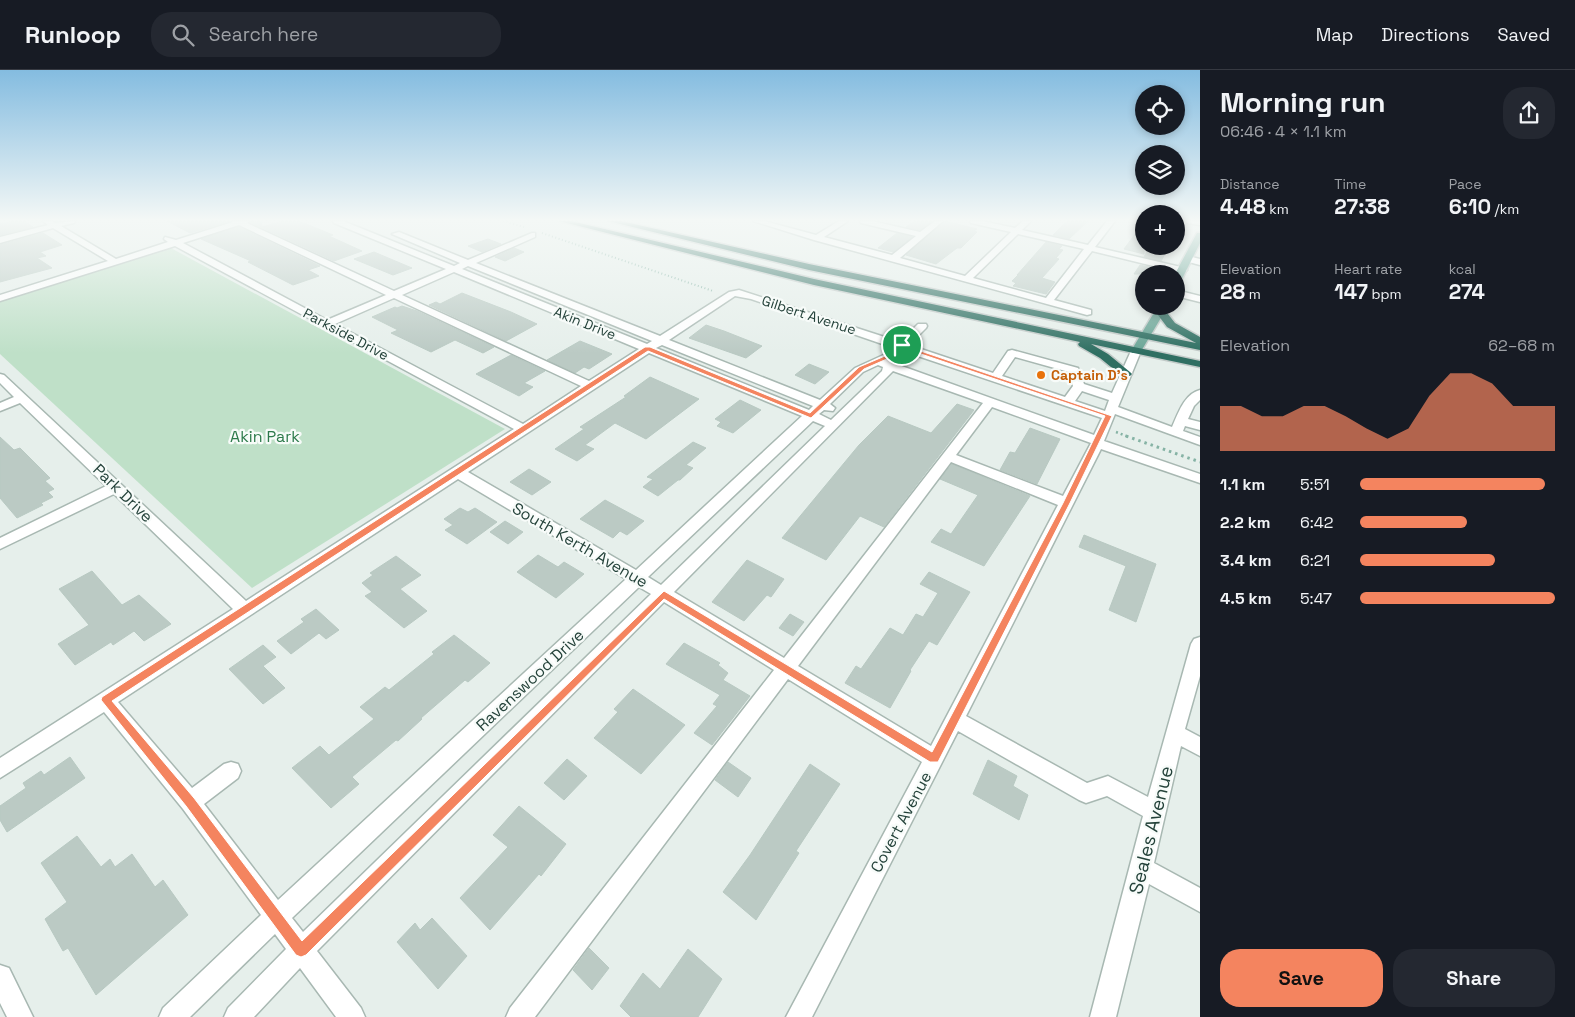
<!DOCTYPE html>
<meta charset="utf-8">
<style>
body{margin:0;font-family:"Space Grotesk",sans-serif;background:#242831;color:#f1f3f6;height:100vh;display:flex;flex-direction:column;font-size:19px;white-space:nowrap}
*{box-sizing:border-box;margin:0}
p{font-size:16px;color:#9ea1a6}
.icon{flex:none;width:28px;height:28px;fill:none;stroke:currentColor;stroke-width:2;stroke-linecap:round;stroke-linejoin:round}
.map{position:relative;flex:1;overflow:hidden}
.panel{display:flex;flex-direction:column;background:#171b24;width:375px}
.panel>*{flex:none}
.tools{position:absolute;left:1135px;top:15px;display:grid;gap:10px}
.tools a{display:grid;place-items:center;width:50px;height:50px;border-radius:50%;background:#171b24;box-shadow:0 2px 8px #0003;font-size:25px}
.pin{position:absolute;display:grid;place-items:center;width:42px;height:42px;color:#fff;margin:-21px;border:2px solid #fff;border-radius:50%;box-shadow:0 1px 5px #0007}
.round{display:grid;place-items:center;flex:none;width:52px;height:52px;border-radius:20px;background:#242831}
.headline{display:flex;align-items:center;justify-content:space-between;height:85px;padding:0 20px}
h1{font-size:28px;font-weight:600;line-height:38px}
.stats{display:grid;grid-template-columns:repeat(3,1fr);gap:8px;height:85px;padding:5px 20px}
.stats div{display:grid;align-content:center}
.stats b{font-size:21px;font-weight:600}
.stats small{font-size:14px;font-weight:400}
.stats p{font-size:14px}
.chart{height:140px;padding:10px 20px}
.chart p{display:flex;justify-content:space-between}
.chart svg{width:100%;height:90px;margin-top:5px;fill:#f4845f;opacity:.7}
.primary-button{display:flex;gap:10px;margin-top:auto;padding:10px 20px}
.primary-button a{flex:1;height:58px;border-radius:20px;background:#f4845f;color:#111;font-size:20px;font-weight:600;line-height:58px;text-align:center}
.primary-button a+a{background:#242831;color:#f1f3f6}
ul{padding:0 20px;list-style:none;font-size:16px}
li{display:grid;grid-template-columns:80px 60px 1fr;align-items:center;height:38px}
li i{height:12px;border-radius:6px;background:#f4845f}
header{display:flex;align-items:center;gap:30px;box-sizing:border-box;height:70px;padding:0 25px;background:#171b24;border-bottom:1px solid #363941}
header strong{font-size:24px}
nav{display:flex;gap:28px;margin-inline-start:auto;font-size:18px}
.search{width:350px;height:45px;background:#242831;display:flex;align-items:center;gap:12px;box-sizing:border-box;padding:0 18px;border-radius:20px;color:#9ea1a6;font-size:19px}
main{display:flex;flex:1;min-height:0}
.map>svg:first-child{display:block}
</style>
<header>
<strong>Runloop</strong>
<div class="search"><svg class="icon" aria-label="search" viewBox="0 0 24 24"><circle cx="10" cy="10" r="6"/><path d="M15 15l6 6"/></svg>Search here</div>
<nav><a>Map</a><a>Directions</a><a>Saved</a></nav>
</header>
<main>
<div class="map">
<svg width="1200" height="947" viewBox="0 0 1200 947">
<rect width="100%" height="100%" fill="#e6efeb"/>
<path fill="#bfe0c8" d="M 169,177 L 505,359 L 252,518 L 0,284 L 0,231 Z"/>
<path fill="#bbcac4" stroke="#b8c9c2" d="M 14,151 L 24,151 L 33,157 L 0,165 L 0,154 Z
M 167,151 L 230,151 L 190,163 Z
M 251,151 L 261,151 L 262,157 L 283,151 L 299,151 L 333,165 L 329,166 L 362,181 L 334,191 L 250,152 Z
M 915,151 L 932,151 L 920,160 L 906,157 Z
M 945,151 L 977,159 L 974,161 L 977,162 L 961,178 L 957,178 L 936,194 L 906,185 Z
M 1067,151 L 1088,151 L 1069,169 L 1053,165 Z
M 1144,152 L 1144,184 L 1124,179 Z
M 239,157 L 320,196 L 308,200 L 319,206 L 293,215 L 248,192 L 251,191 L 201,169 Z
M 43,163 L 62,175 L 40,182 L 46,186 L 37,188 L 52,198 L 0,212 L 0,175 Z
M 897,163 L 912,167 L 893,182 L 878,178 Z
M 488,169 L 501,174 L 482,182 L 468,176 Z
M 1046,172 L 1062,176 L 1059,179 L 1063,180 L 1056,188 L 1059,189 L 1042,208 L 1055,212 L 1046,224 L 1013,216 L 1016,213 L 1012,211 L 1018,205 L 1017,205 Z
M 514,178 L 524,182 L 505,191 L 495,187 Z
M 1149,178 L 1166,182 L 1161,191 L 1144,187 Z
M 374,182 L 412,198 L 393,205 L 354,189 Z
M 1140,195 L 1157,199 L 1154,204 L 1134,204 Z
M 462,223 L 511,242 L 537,254 L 506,271 L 429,235 L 436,232 L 440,234 Z
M 402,236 L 417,241 L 494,277 L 483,283 L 455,270 L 431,282 L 391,263 L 398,260 L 372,247 L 395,237 L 397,238 Z
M 706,255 L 724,261 L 762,276 L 746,288 L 689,268 Z
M 580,271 L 612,284 L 589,299 L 584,297 L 575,303 L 547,290 Z
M 511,285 L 545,301 L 524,313 L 533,317 L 519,326 L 476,304 Z
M 809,294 L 829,302 L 815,314 L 795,305 Z
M 650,307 L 699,329 L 646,369 L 615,353 L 585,375 L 594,379 L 577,391 L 555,379 L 584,359 L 580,357 L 626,327 L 624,326 Z
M 740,330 L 761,340 L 733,363 L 717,356 L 721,352 L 715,349 Z
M 957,334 L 974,340 L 884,457 L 860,446 L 826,490 L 782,468 L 859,375 L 888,346 L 931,363 Z
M 1030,358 L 1060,369 L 1037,414 L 1000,400 L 1010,382 L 1015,383 Z
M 0,367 L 14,380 L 20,378 L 50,408 L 45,411 L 54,419 L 48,422 L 53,427 L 41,433 L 43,435 L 17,448 L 0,428 Z
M 693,372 L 706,378 L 686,395 L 693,398 L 680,410 L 678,410 L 658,426 L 643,417 L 653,409 L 647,407 Z
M 952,394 L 1030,426 L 984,496 L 931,472 L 941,459 L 951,464 L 978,425 L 940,409 Z
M 529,399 L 551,412 L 532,425 L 510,412 Z
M 605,430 L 644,451 L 627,465 L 620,461 L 613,468 L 580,449 Z
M 460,438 L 468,442 L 475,438 L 497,452 L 467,474 L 445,460 L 453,455 L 444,449 Z
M 505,451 L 523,462 L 508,474 L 490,462 Z
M 1084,465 L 1156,494 L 1136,552 L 1109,540 L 1126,496 L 1079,477 Z
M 538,485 L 558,497 L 564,492 L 584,504 L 556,528 L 517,502 Z
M 396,486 L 421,505 L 400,519 L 427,541 L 404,558 L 365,526 L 372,522 L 362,513 L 373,505 L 370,503 Z
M 747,490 L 784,509 L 771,527 L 767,525 L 744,551 L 712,532 Z
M 92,501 L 122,535 L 139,525 L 171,554 L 144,571 L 134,561 L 113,575 L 111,572 L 75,595 L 58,574 L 89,555 L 59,519 Z
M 929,502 L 970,522 L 937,575 L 929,571 L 910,600 L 911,601 L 890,638 L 845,613 L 856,596 L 861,599 L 890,558 L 903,565 L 916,544 L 923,547 L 938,523 L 920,514 Z
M 316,539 L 339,560 L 326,569 L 319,563 L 291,584 L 277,571 L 304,552 L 301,549 Z
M 790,544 L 804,552 L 793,566 L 779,558 Z
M 454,565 L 490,593 L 468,612 L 465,610 L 421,648 L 422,649 L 398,671 L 396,670 L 352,707 L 359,714 L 331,738 L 292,698 L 320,676 L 329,685 L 374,649 L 360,637 L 385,617 L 389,620 L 434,584 L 432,582 Z
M 684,573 L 720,593 L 718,595 L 728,603 L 723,610 L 750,626 L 712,675 L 694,663 L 717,636 L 713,634 L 720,625 L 666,594 Z
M 263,575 L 276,587 L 263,596 L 285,618 L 263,634 L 229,599 Z
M 633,619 L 685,655 L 641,704 L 594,668 L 618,642 L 614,639 Z
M 70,687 L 85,708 L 7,762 L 0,750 L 0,736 L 26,718 L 23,713 L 41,701 L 44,705 Z
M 567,689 L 587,706 L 564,730 L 544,713 Z
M 988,690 L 1017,706 L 1013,716 L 1028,725 L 1019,750 L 973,724 Z
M 728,692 L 751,708 L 738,727 L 715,710 Z
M 810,694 L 840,714 L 796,781 L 799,783 L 756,850 L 723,822 L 750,785 Z
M 519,736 L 566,774 L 541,806 L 539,804 L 490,860 L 460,828 L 508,777 L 493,765 Z
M 77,766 L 101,797 L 110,789 L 115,797 L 132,784 L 155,817 L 163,810 L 188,845 L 96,925 L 68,878 L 63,881 L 45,849 L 67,832 L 41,793 Z
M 432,848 L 467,886 L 438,919 L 397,872 L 415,853 L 420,860 Z
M 589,878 L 609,898 L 592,920 L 573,900 Z
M 688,879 L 722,909 L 698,947 L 631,947 L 620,936 L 643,903 L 660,919 Z"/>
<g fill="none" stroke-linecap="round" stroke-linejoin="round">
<defs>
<path id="minor" d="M 43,151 L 52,151 L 55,153 L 75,151 L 74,153 L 61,156 L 116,189 L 168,172 L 164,169 L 165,167 L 176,170 L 233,152 L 232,151 L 249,151 L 247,153 L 394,221 L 446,199 L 334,153 L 333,151 L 343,151 L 454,196 L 460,193 L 392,164 L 399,162 L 468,190 L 532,163 L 535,163 L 535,167 L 476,193 L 660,266 L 729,222 L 739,220 L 900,272 L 918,254 L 926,254 L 927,256 L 926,258 L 909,275 L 993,303 L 1008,281 L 1012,280 L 1078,298 L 1084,314 L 1112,323 L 1131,281 L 1136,278 L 1140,279 L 1141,281 L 1118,337 L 1172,357 C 1178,344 1184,324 1200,320 L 1200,330 L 1194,336 L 1188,349 L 1200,352 L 1200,360 L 1185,356 L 1183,361 L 1200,367 L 1200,375 L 1115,344 L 1104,371 L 1200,404 L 1200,413 L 1101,379 L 966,646 L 1087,713 L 1108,706 L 1148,727 L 1191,574 L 1194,569 L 1200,567 L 1200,606 L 1185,659 L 1200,667 L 1200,686 L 1181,676 L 1154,793 L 1200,818 L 1200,842 L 1149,814 L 1116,947 L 1090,947 L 1143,746 L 1107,726 L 1086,733 L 1079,730 L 958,661 L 812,947 L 786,947 L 922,692 L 788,609 L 535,947 L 506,947 L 510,938 L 774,600 L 664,532 L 317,881 L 361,938 L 365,947 L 336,947 L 300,898 L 254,947 L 224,947 L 228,938 L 286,879 L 275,864 L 190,947 L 159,947 L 163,938 L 261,845 L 183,739 L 104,642 L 0,708 L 0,688 L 233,539 L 114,424 L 0,479 L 0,468 L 106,416 L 20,333 L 0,341 L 0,333 L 14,327 L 0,313 L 0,304 L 4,305 L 246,531 L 514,359 L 175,176 L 0,231 L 0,225 L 108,191 L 53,158 L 0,173 L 0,167 L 48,155 ZM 239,155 L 386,225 L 327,250 L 183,173 ZM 468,196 L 652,271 L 647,274 L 462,199 ZM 454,202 L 639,279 L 589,311 L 402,225 ZM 735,226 L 751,229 L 894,278 L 890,282 L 855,298 L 820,330 L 669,270 ZM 394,228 L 581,316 L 523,354 L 335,254 ZM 662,275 L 813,336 L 809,340 L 656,278 ZM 903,281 L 1102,348 L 1094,365 L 896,294 L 899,285 ZM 649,283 L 802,346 L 636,500 L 468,402 ZM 1015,287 L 1069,302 L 1073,316 L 1065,327 L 1002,306 ZM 878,295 L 883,297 L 882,301 L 831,350 L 819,344 L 824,340 L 833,341 L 835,338 L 830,334 L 863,302 ZM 893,301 L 983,333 L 784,588 L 674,522 ZM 1082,321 L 1109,330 L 1105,341 L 1075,331 ZM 992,337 L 1091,373 L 1063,426 L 956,385 ZM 813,351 L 825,356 L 661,515 L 648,507 ZM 951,392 L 1058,435 L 931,676 L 798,596 ZM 458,409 L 626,509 L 278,830 L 204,734 L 238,708 L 241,701 L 238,694 L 231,692 L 224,694 L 192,718 L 118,632 ZM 639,517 L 651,524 L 303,862 L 292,848 Z
M 753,151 L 764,151 L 816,165 L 839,151 L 848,151 L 824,167 L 892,185 L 916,166 L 861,153 L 860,151 L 872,151 L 920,162 L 935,151 L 943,151 L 900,188 L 965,206 L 1011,162 L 971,153 L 970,151 L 982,151 L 1015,158 L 1023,151 L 1031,151 L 1022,160 L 1088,175 L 1107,151 L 1115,151 L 1095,177 L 1185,198 L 1187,200 L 1182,203 L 1092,181 L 1054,230 L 1091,240 L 1091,244 L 1087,245 L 814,170 ZM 1018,164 L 1084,179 L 1046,228 L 973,208 Z
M 1186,151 L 1200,151 L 1200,155 L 1187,153 Z
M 1188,186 L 1200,189 L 1200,195 L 1185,191 L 1184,189 Z
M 1176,220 L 1200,226 L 1200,232 L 1176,226 Z
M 0,895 L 9,898 L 33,947 L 7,947 L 0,933 Z"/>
<path id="major" d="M 1197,163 L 1200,163 L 1200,173 L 1181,211 L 1176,214 L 1175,204 Z
M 1158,236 L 1168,236 L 1140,283 L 1132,283 L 1131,281 Z"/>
<path id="highway" d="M 559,151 L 571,151 L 814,209 L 1200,291 L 1200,297 L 1091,274 L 1108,284 L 1130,302 L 1132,304 L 1130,306 L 1122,306 L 1100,288 L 1079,276 L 1078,274 L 1080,272 L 814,215 Z
M 608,151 L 621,151 L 809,194 L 1196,273 L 1167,257 L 1155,241 L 1160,238 L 1164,239 L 1175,253 L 1200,267 L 1200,280 L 809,200 Z"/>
</defs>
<use href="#minor" stroke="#a8b8b2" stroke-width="3"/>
<use href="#major" stroke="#c2cac8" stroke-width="3"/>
<use href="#highway" stroke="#c2cac8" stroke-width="3"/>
<path stroke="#86b3a5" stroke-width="2" stroke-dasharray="1 2.5" stroke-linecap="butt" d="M 503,151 L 524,157
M 542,163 L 713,221"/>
<path stroke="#86b3a5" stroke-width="2.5" stroke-dasharray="2 3" stroke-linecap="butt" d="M 1116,362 L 1129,367"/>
<path stroke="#86b3a5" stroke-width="3" stroke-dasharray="2.5 4" stroke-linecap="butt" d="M 1126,366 L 1200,392"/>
<use href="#minor" fill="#fff" fill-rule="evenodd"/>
<use href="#major" fill="#6aa596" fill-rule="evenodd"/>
<use href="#highway" fill="#2f6f62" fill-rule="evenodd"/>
</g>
<linearGradient id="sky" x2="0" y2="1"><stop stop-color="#84bce0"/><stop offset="0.53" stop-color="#f4f8f6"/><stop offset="1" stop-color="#f4f8f6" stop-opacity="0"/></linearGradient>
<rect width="1200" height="283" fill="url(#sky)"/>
<path fill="#f4845f" stroke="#fff" fill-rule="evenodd" d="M 900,274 L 1112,346 L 1070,433 L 938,692 L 930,692 L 664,529 L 306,885 L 301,887 L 296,885 L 186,736 L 101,630 L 102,627 L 645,277 L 650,277 L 810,343 L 859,297 L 892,283 ZM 903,278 L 1105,346 L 1063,433 L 932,682 L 664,521 L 302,871 L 194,728 L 112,631 L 648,281 L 811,348 L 864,299 L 896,285 Z"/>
<circle fill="#e8710a" stroke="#f7fbf9" stroke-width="2" cx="1041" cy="305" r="5"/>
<g text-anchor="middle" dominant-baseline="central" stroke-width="4.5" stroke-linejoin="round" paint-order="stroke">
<g font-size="14" fill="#24423a" stroke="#f7fbf9">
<text transform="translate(809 245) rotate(18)">Gilbert Avenue</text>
<text transform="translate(585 253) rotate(22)">Akin Drive</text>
<text transform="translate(346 264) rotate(28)">Parkside Drive</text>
</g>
<g font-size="14" font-weight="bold" fill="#c56008" stroke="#f7fbf9" text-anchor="start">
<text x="1051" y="305">Captain D's</text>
</g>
<g font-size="16" fill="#2d7a4b" stroke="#f7fbf9">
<text x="265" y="366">Akin Park</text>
</g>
<g font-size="16" fill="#24423a" stroke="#f7fbf9">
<text transform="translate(123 423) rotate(44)">Park Drive</text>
<text transform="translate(580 475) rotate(30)">South Kerth Avenue</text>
<text transform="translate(530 610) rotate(-43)">Ravenswood Drive</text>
<text transform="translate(901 752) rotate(-62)">Covert Avenue</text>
</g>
<g font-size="19" fill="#24423a" stroke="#f7fbf9">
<text transform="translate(1151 760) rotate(-76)">Seales Avenue</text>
</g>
</g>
</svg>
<div class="tools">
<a><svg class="icon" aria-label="locate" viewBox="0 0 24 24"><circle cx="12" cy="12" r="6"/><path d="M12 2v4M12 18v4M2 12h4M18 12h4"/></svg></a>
<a><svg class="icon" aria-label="layers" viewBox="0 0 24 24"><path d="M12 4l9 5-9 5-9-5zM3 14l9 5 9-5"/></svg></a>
<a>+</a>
<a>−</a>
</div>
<div class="pin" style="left:902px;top:275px;background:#1e9e55"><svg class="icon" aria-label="arrive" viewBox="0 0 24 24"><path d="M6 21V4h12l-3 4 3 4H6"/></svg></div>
</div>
<section class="panel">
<div class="headline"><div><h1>Morning run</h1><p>06:46 · 4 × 1.1 km</p></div><a class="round"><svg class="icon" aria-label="share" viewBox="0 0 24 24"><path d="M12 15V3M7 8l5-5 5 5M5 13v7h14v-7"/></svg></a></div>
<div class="stats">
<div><p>Distance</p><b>4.48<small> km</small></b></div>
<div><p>Time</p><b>27:38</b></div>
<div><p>Pace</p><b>6:10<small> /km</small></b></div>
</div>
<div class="stats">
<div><p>Elevation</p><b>28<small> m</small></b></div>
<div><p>Heart rate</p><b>147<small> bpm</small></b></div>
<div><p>kcal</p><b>274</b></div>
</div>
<div class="chart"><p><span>Elevation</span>62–68 m</p>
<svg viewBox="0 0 160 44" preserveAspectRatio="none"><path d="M0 44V22L10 22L20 27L30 27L40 22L50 22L60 27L70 33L80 38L90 33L100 17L110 6L120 6L130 11L140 22L150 22L160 22V44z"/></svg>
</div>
<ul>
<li><b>1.1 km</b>5:51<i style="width:95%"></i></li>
<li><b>2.2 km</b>6:42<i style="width:55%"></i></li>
<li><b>3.4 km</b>6:21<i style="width:69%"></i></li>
<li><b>4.5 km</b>5:47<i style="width:100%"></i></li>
</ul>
<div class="primary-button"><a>Save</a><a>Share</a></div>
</section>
</main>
